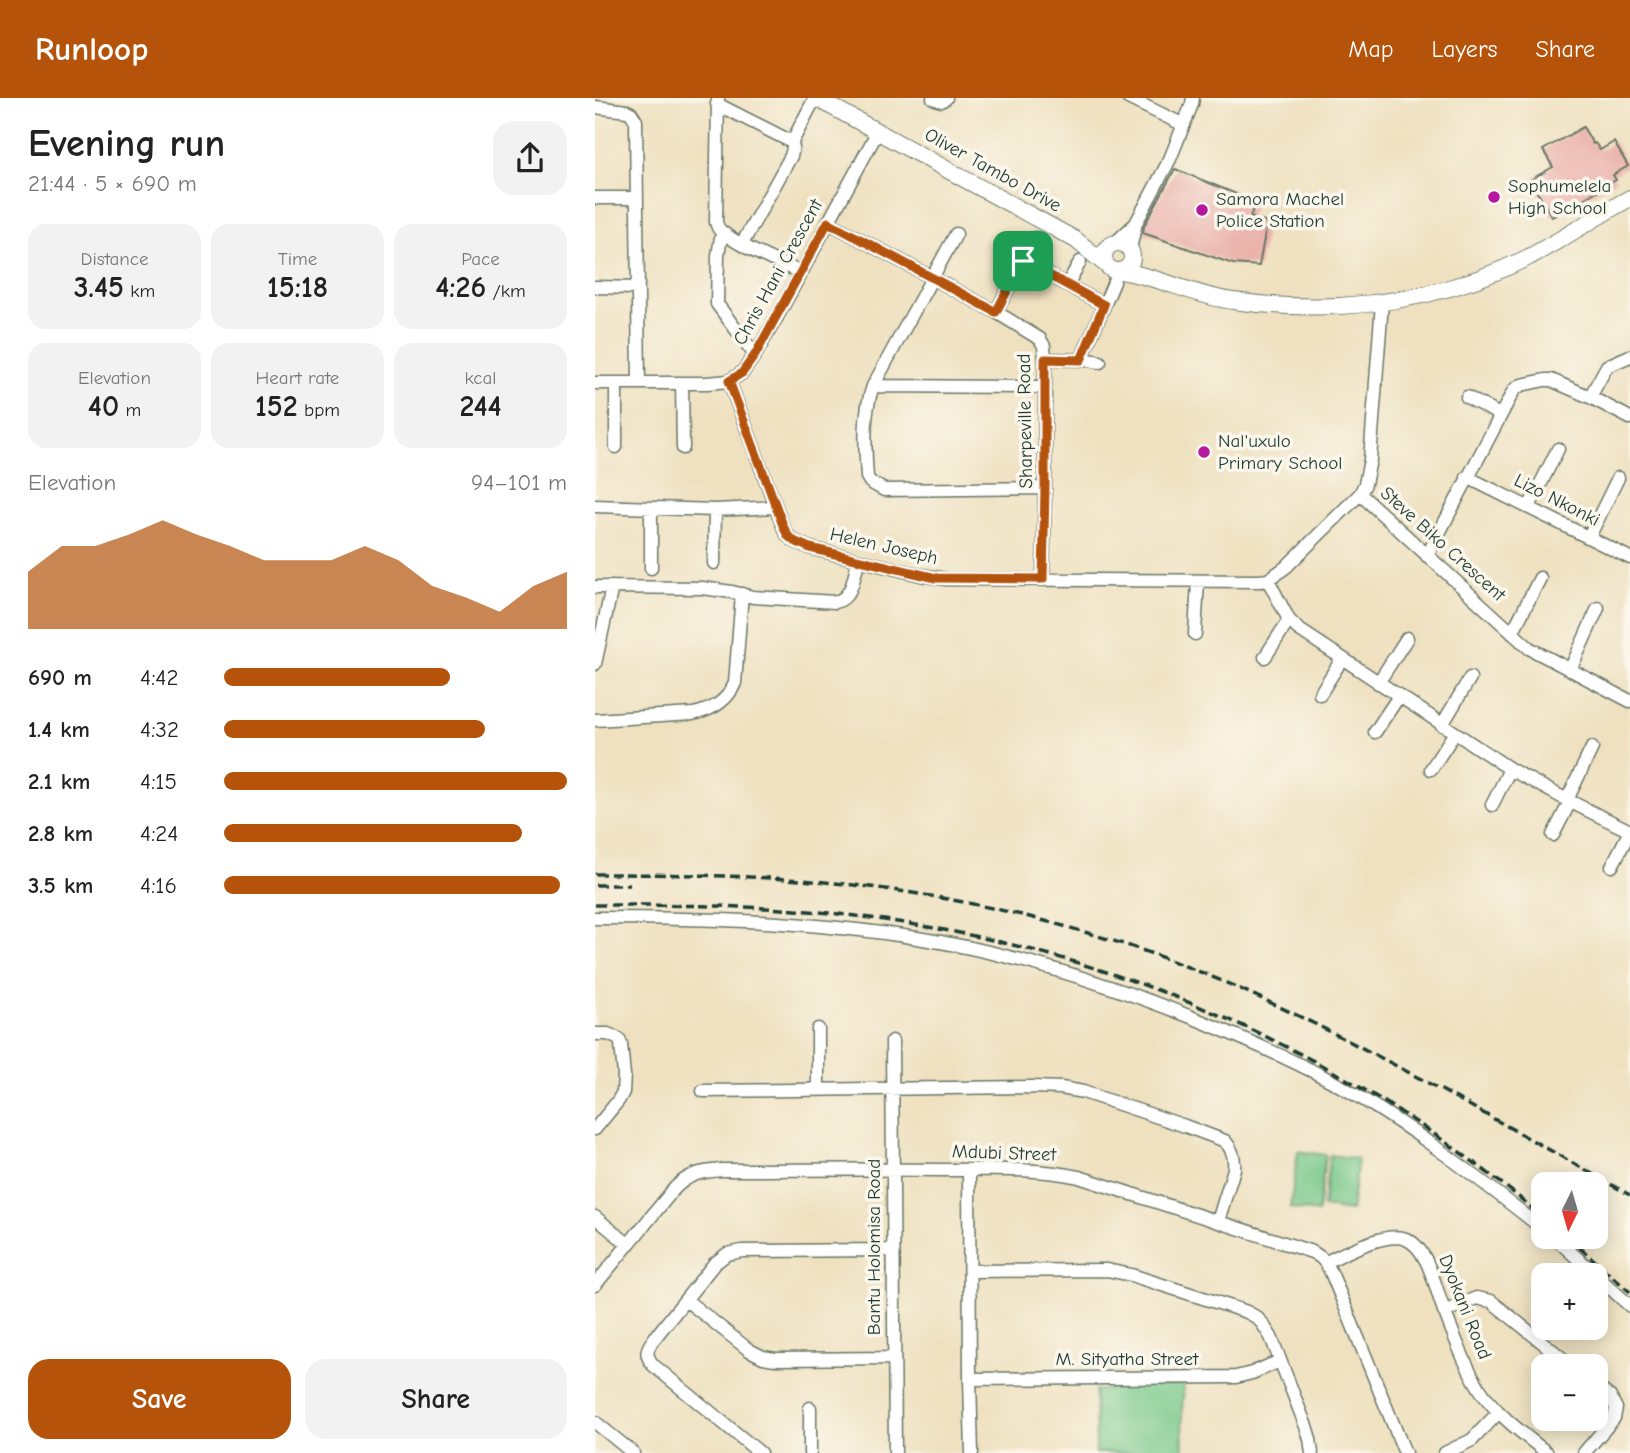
<!DOCTYPE html>
<meta charset="utf-8">
<style>
body{margin:0;font-family:"Comic Neue",sans-serif;background:#f2f2f2;color:#222;height:100vh;display:flex;flex-direction:column;font-size:26px;white-space:nowrap}
*{box-sizing:border-box;margin:0}
p{font-size:23px;color:#767676}
.icon{flex:none;width:38px;height:38px;fill:none;stroke:currentColor;stroke-width:2;stroke-linecap:round;stroke-linejoin:round}
.map{position:relative;flex:1;overflow:hidden}
.drawer{display:flex;flex-direction:column;background:#fff;width:595px}
.drawer>*{flex:none}
.needle{width:46px;rotate:185deg}
.tools{position:absolute;left:936px;top:1074px;display:grid;gap:14px}
.tools a{display:grid;place-items:center;width:77px;height:77px;border-radius:14px;background:#fff;box-shadow:0 4px 18px #0003;font-size:35px}
.pin{position:absolute;display:grid;place-items:center;width:60px;height:60px;color:#fff;margin:-30px;border-radius:14px;box-shadow:0 4px 10px #0006}
.round{display:grid;place-items:center;flex:none;width:74px;height:74px;border-radius:21px;background:#f2f2f2}
.headline{display:flex;align-items:center;justify-content:space-between;height:119px;padding:0 28px}
h1{font-size:38px;font-weight:700;line-height:52px}
.metrics{display:grid;grid-template-columns:repeat(3,1fr);gap:10px;height:119px;padding:7px 28px}
.metrics div{display:grid;align-content:center;border-radius:18px;background:#f2f2f2;text-align:center}
.metrics b{font-size:30px;font-weight:700}
.metrics small{font-size:19px;font-weight:400}
.metrics p{font-size:19px}
.chart{height:196px;padding:14px 28px}
.chart p{display:flex;justify-content:space-between}
.chart svg{width:100%;height:126px;margin-top:7px;fill:#b45309;opacity:.7}
.action{display:flex;gap:14px;margin-top:auto;padding:14px 28px}
.action a{flex:1;height:80px;border-radius:21px;background:#b45309;color:#fff;font-size:28px;font-weight:700;line-height:80px;text-align:center}
.action a+a{background:#f2f2f2;color:#222}
ul{padding:0 28px;list-style:none;font-size:23px}
li{display:grid;grid-template-columns:112px 84px 1fr;align-items:center;height:52px}
li i{height:18px;border-radius:9px;background:#b45309}
header{display:flex;align-items:center;gap:42px;box-sizing:border-box;height:98px;padding:0 35px;background:#b45309;color:#fff}
header strong{font-size:33px}
nav{display:flex;gap:38px;margin-inline-start:auto;font-size:24px}
main{display:flex;flex:1;min-height:0}
.map>svg:first-child{display:block}
</style>
<header>
<strong>Runloop</strong>
<nav><a>Map</a><a>Layers</a><a>Share</a></nav>
</header>
<main>
<section class="drawer">
<div class="headline"><div><h1>Evening run</h1><p>21:44 · 5 × 690 m</p></div><a class="round"><svg class="icon" aria-label="share" viewBox="0 0 24 24"><path d="M12 15V3M7 8l5-5 5 5M5 13v7h14v-7"/></svg></a></div>
<div class="metrics">
<div><p>Distance</p><b>3.45<small> km</small></b></div>
<div><p>Time</p><b>15:18</b></div>
<div><p>Pace</p><b>4:26<small> /km</small></b></div>
</div>
<div class="metrics">
<div><p>Elevation</p><b>40<small> m</small></b></div>
<div><p>Heart rate</p><b>152<small> bpm</small></b></div>
<div><p>kcal</p><b>244</b></div>
</div>
<div class="chart"><p><span>Elevation</span>94–101 m</p>
<svg viewBox="0 0 160 44" preserveAspectRatio="none"><path d="M0 44V24L10 15L20 15L30 11L40 6L50 11L60 15L70 20L80 20L90 20L100 15L110 20L120 29L130 33L140 38L150 29L160 24V44z"/></svg>
</div>
<ul>
<li><b>690 m</b>4:42<i style="width:66%"></i></li>
<li><b>1.4 km</b>4:32<i style="width:76%"></i></li>
<li><b>2.1 km</b>4:15<i style="width:100%"></i></li>
<li><b>2.8 km</b>4:24<i style="width:87%"></i></li>
<li><b>3.5 km</b>4:16<i style="width:98%"></i></li>
</ul>
<div class="action"><a>Save</a><a>Share</a></div>
</section>
<div class="map">
<svg width="1035" height="1355" viewBox="0 0 1035 1355">
<rect width="100%" height="100%" fill="#fbf7ec"/>
<filter id="ink" filterUnits="userSpaceOnUse"><feTurbulence type="fractalNoise" baseFrequency=".0143" numOctaves="2"/><feDisplacementMap in="SourceGraphic" scale="14" xChannelSelector="R" yChannelSelector="G"/><feConvolveMatrix kernelMatrix="1 2 1 2 8 2 1 2 1" color-interpolation-filters="sRGB"/></filter>
<filter id="wash" filterUnits="userSpaceOnUse"><feTurbulence type="fractalNoise" baseFrequency=".00686" numOctaves="4" result="noise"/><feDisplacementMap in="SourceGraphic" scale="28" xChannelSelector="R" yChannelSelector="G"/><feGaussianBlur stdDeviation="1.57" result="paint"/><feColorMatrix in="noise" values="0 0 0 0 0 0 0 0 0 0 0 0 0 0 0 0 0 1.4 0 .05"/><feComposite in="paint" operator="in"/></filter>
<g filter="url(#wash)">
<rect width="100%" height="100%" fill="#efe1c0"/>
<path fill="#79c889" stroke="#4c825e" stroke-width="2" d="M 703,1053 L 731,1057 L 723,1114 L 695,1110 Z
M 735,1057 L 763,1061 L 756,1113 L 728,1109 Z
M 515,1287 L 589,1287 L 587,1314 L 588,1355 L 501,1355 L 500,1292 L 514,1292 Z"/>
<g id="blocks">
<path fill="#e9aea7" d="M 988,29 L 998,46 L 1000,45 L 1005,52 L 1019,44 L 1033,68 L 1018,77 L 1021,82 L 957,119 L 935,82 L 958,69 L 948,52 Z
M 580,71 L 661,104 L 655,119 L 672,125 L 664,168 L 638,166 L 548,135 L 549,128 Z"/>
</g>
</g>
<g filter="url(#ink)">
<use href="#blocks" fill-opacity="0" stroke="#687665" stroke-width="2"/>
<g fill="none" stroke-linecap="round" stroke-linejoin="round">
<defs>
<path id="minor" d="M 123,0 L 121,124 C 123,129 122,130 126,133 C 145,149 183,164 206,175
M 338,0 L 346,3 L 351,0
M 533,0 L 589,27
M 122,6 L 197,44 L 198,50 L 196,58 L 147,146
M 0,9 L 32,13 L 36,15 L 41,23 L 44,285
M 197,44 L 220,0
M 0,100 L 42,100
M 233,124 L 401,214 L 445,241 L 449,248 L 450,261 L 450,390 L 448,481
M 127,134 L 123,157 L 122,206 L 160,257
M 361,136 L 278,288 C 268,315 270,351 272,379 L 275,384 L 289,392 L 450,390
M 520,145 L 538,128
M 535,151 L 541,125 L 575,61 L 597,6 L 598,0
M 428,163 L 509,207
M 472,187 L 485,164
M 0,189 L 42,190
M 401,214 L 440,140
M 450,261 L 494,262 L 505,264
M 486,262 L 519,184
M 134,283 L 189,431 L 193,438 L 199,443 L 215,450 L 326,477 L 351,481 L 664,483 L 673,482 L 691,469 L 765,396 L 770,386 L 775,362 L 787,205
M 0,285 L 112,285 L 134,283 L 147,275 L 160,257 L 182,219 L 283,33
M 21,285 L 21,349
M 87,285 L 88,350
M 278,288 L 450,289
M 872,299 L 905,317
M 995,299 L 1012,268 L 1035,258
M 872,379 L 1035,460
M 765,396 L 934,550 L 1035,603
M 0,408 L 120,412 L 181,409
M 934,409 L 963,351
M 56,410 L 56,470
M 994,439 L 1023,380
M 832,458 L 919,292 L 926,287 L 950,282 L 956,282 L 995,299 L 1035,320
M 119,465 L 120,412
M 673,482 L 694,522 L 703,531 L 915,671 L 972,702 L 1035,733 L 1017,768
M 0,489 L 107,490 L 137,494 L 158,499 L 240,504 C 258,500 259,478 263,463
M 917,535 L 945,480
M 600,536 L 603,483
M 670,559 L 694,522
M 0,566 L 17,489
M 975,572 L 1003,510
M 783,585 L 812,540
M 725,596 L 747,561
M 0,622 L 98,616 C 117,612 132,604 140,585 L 147,496
M 847,627 L 875,580
M 780,634 L 804,598
M 836,671 L 859,636
M 972,702 L 997,650
M 897,707 L 915,671
M 958,737 L 975,704
M 0,820 C 107,820 216,823 322,840 C 418,855 511,885 601,921 C 645,939 689,958 731,980 C 807,1021 881,1078 948,1131
M 0,936 L 13,936 L 24,941 L 26,946 L 29,977 L 28,994 L 23,1003 L 0,1031
M 297,943 L 300,1355
M 223,992 L 223,931
M 108,993 L 438,989 L 466,990 L 488,994 L 590,1028 L 630,1043 C 638,1052 640,1060 639,1071 L 623,1123
M 374,1072 L 375,1281 L 377,1355
M 0,1119 L 33,1146
M 959,1139 L 1035,1208
M 731,1164 C 750,1155 791,1133 811,1141 C 834,1150 841,1194 850,1215 C 861,1242 872,1273 889,1297 C 906,1320 930,1337 952,1355
M 375,1173 L 512,1172 L 536,1177 L 652,1214 L 661,1219 L 667,1225 L 676,1239 L 712,1331 L 715,1341 L 717,1355
M 0,1187 L 79,1091 C 94,1075 106,1074 127,1072 C 200,1072 273,1071 346,1072 C 392,1072 439,1069 484,1079 L 717,1154 C 729,1160 733,1167 738,1179 L 810,1355
M 91,1202 L 154,1252 L 168,1259 L 180,1261 L 299,1260
M 849,1214 L 881,1200 L 896,1203 L 978,1269
M 375,1281 L 641,1279 L 657,1275 L 685,1263
M 0,1324 L 38,1355
M 165,1355 L 58,1267 C 50,1257 51,1252 58,1242 L 119,1166 L 132,1156 L 147,1153 L 298,1152
M 215,1355 L 215,1310
M 850,1355 L 877,1342 L 904,1314
M 989,1355 L 1019,1320 L 1021,1310 L 1015,1299 L 1001,1288"/>
<path id="tertiary" d="M 221,0 L 481,142 L 509,165
M509 159a14 14 0 1 1 28 0a14 14 0 1 1-28 0Z
M 525,173 C 563,178 599,198 638,203 C 741,217 840,206 934,159 C 968,141 1001,119 1035,100"/>
</defs>
<use href="#minor" stroke="#687665" stroke-width="15"/>
<use href="#tertiary" stroke="#687665" stroke-width="18"/>
<use href="#minor" stroke="#fff" stroke-width="12"/>
<use href="#tertiary" stroke="#fff" stroke-width="16"/>
<path stroke="#1f3d34" stroke-width="3.5" stroke-dasharray="10 5" stroke-linecap="butt" d="M 0,776 C 68,776 137,777 205,782 C 331,791 458,819 577,863 C 651,891 722,926 792,963 C 874,1006 954,1052 1035,1097
M 0,787 L 35,787
M 0,807 C 92,807 184,807 275,820 C 525,853 756,957 948,1119
M 973,1139 L 1035,1194"/>
</g>
</g>
<g fill="none" stroke-linecap="round" stroke-linejoin="round" filter="url(#ink)">
<defs>
<path id="route" d="M 233,124 L 401,214 L 428,163 L 509,207 L 486,262 L 450,261 L 450,390 L 448,481 L 341,480 L 215,450 L 199,443 L 193,438 L 189,430 L 134,283 L 147,275 L 160,257 Z"/>
</defs>
<use href="#route" stroke="#fff" stroke-width="14"/>
<use href="#route" stroke="#b45309" stroke-width="9"/>
</g>
<g fill="#b5179e" stroke="#fbf7ec" stroke-width="2.5">
<circle cx="899" cy="99" r="7"/>
<circle cx="607" cy="112" r="7"/>
<circle cx="609" cy="354" r="7"/>
</g>
<g text-anchor="middle" dominant-baseline="central" stroke-width="7" stroke-linejoin="round" paint-order="stroke">
<g font-size="19" fill="#1f3d34" stroke="#fbf7ec">
<text transform="translate(398 72) rotate(29)">Oliver Tambo Drive</text>
<text transform="translate(183 174) rotate(-61)">Chris Hani Crescent</text>
<text transform="translate(430 323) rotate(-91)">Sharpeville Road</text>
<text transform="translate(962 402) rotate(27)">Lizo Nkonki</text>
<text transform="translate(848 446) rotate(42)">Steve Biko Crescent</text>
<text transform="translate(289 448) rotate(13)">Helen Joseph</text>
<text transform="translate(409 1055) rotate(2)">Mdubi Street</text>
<text transform="translate(279 1149) rotate(-90)">Bantu Holomisa Road</text>
<text transform="translate(870 1209) rotate(68)">Dyokani Road</text>
<text x="532" y="1261">M. Sityatha Street</text>
</g>
<g font-size="19" fill="#1f3d34" stroke="#fbf7ec" text-anchor="start">
<text x="913" y="88">Sophumelela<tspan x="913" dy="22">High School</tspan></text>
<text x="621" y="101">Samora Machel<tspan x="621" dy="22">Police Station</tspan></text>
<text x="623" y="343">Nal'uxulo<tspan x="623" dy="22">Primary School</tspan></text>
</g>
</g>
</svg>
<div class="tools">
<a><svg class="needle" viewBox="-14 -14 28 28"><path d="M0-13l5 13h-10z" fill="#e53935"/><path d="M0 13l5-13h-10z" fill="#767676"/></svg></a>
<a>+</a>
<a>−</a>
</div>
<div class="pin" style="left:428px;top:163px;background:#1e9e55"><svg class="icon" aria-label="arrive" viewBox="0 0 24 24"><path d="M6 21V4h12l-3 4 3 4H6"/></svg></div>
</div>
</main>
